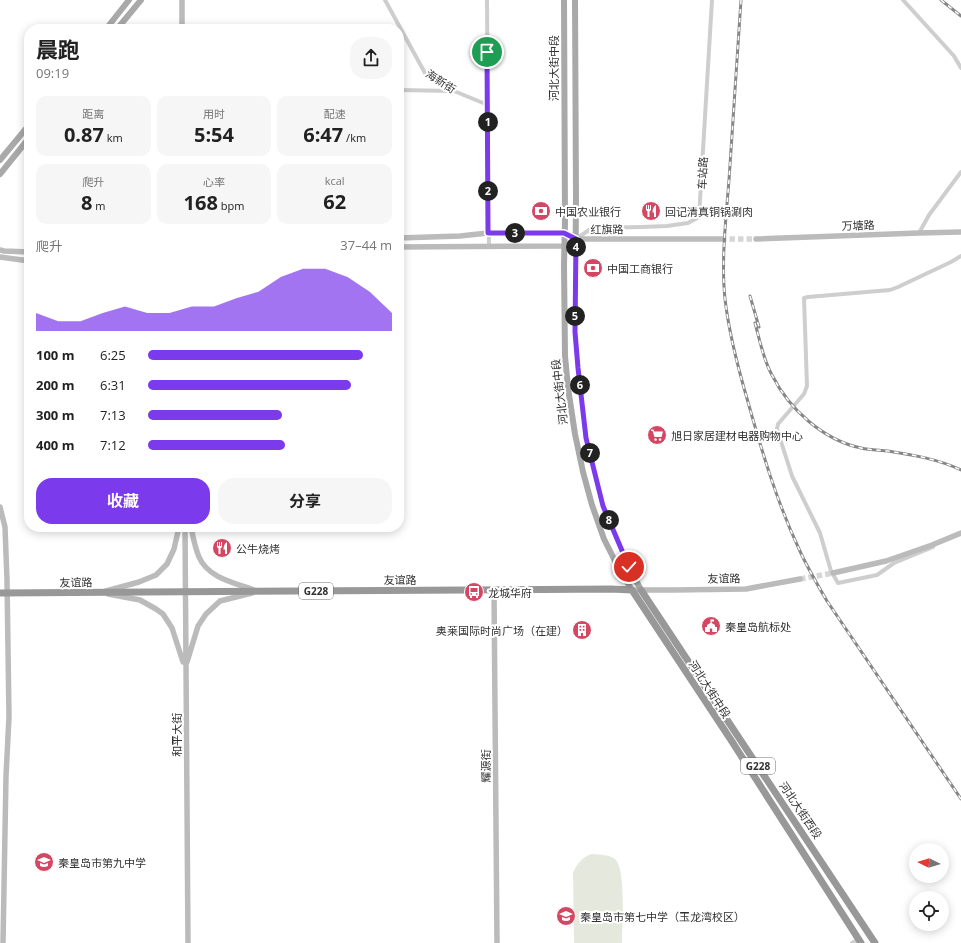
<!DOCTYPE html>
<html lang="zh">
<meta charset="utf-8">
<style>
body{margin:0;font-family:"Open Sans","Noto Sans SC",sans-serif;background:#f6f6f6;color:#222;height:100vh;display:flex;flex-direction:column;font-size:15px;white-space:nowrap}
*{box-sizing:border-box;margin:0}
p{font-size:13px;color:#767676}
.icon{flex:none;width:22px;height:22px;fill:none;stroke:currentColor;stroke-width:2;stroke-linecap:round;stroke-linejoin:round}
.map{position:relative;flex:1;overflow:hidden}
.side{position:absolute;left:24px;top:24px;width:380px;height:508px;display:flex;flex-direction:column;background:#fff;border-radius:16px;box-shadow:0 2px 10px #0003}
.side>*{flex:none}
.needle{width:26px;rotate:275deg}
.controls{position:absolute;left:909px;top:843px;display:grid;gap:8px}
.controls a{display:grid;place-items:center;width:40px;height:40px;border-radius:50%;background:#fff;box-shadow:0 2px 10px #0003;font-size:20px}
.pin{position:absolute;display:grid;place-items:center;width:34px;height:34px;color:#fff;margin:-17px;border:2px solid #fff;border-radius:50%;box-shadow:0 1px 4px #0007}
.km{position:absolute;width:20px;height:20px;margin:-10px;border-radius:50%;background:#222;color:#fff;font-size:11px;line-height:20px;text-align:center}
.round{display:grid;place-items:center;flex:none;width:42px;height:42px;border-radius:16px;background:#f6f6f6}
.overview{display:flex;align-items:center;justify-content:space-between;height:68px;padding:0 12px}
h1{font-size:22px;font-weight:700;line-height:30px}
.metrics{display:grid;grid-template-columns:repeat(3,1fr);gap:6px;height:68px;padding:4px 12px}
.metrics div{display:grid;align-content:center;border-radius:10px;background:#f6f6f6;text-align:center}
.metrics b{font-size:20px;font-weight:700}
.metrics small{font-size:11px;font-weight:400}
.metrics p{font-size:11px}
.chart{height:112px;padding:8px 12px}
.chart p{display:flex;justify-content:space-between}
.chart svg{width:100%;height:72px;margin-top:4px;fill:#7c3aed;opacity:.7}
.primary-button{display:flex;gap:8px;margin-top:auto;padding:8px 12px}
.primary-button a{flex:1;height:46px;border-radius:16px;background:#7c3aed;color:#fff;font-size:16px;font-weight:700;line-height:46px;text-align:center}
.primary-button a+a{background:#f6f6f6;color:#222}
ul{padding:0 12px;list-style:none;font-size:13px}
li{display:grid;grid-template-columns:64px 48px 1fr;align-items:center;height:30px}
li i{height:10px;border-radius:5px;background:#7c3aed}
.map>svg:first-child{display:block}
</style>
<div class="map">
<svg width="961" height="943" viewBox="0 0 961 943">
<rect width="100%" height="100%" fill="#fff"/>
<path fill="#e5e9dd" d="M 592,854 C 600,855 610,854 616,860 C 626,872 622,926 622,943 L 574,943 L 573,873 C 576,865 583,856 592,854 Z"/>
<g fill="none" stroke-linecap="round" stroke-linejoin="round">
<path stroke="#d6d6d6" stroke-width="5.5" stroke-dasharray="5.5 3" stroke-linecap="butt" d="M 721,239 L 756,239
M 800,579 L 833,573"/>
<path stroke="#cecece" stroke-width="4" d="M 385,0 L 425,73 L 454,91 L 488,105
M 487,0 L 489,246
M 903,0 L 954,56 L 961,68
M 399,90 L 453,91
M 919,233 L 929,215 L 961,172
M 576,239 L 592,228 L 641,227 L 667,226 L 688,223 L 699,217 L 712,0
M 933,547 L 894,563 L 877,575 L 838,583 L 831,571 L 820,533 L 792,476 L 777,429 L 778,424 L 804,394 L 807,386 L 804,298 L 808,297 L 890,290 L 898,287 L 951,262 L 961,256
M 852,943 L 859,939"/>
<path stroke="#bbb" stroke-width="5.5" d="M 182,0 L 182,29
M 399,238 L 460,236 L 488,233 L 565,233 L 576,239
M 756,239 L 919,233 L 961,232
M 399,247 L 565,246 L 576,239 L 721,239
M 0,250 L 4,251 L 29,252
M 0,257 L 29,261
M 0,507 L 5,527 L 7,580 L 9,717 L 6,776 L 3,943
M 185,527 L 188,943
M 191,527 C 193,537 195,548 199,557 C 208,578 235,583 254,590
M 833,573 L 886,561 L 932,545 L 961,533
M 494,590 L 497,943
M 632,590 L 674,590 L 746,589 L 800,579
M 106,591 L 139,582 L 156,575 L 167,564 L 174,549 L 179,527
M 108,594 L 140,600 L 156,609 L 163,614 L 172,628 L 183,662
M 187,662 L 198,626 L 206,614 L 220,601 L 252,593"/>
<path stroke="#a9a9a9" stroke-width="6" d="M 564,0 L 565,222 L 564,265 L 565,356 L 568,388 L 575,434 L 583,472 L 592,505 L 604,539 L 620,571 L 632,590
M 575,0 L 576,197 L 575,332 L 578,368 L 586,438 L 603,506 L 629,567 L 641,590
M 106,29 L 129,0
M 117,29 L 141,0
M 0,160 L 29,125
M 0,174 L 29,138"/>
<path stroke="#989898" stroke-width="7" d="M 641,590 L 875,943
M 0,593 L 611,589 L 632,590 L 731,740 L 861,943"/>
<defs>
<path id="rail" d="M 741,0 C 737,60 733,120 729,180 C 726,218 721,261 725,299 C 729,334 738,368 748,402 C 762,452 777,502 799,549 C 807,567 817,584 827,601 L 961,799
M 941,0 L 961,16
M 750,296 L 759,327
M 755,323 C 760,341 763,359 772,375 C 789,409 823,440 861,448 C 870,450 879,450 888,451 C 913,455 938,459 961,470"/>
</defs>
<use href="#rail" stroke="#868686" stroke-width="3"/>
<use href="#rail" stroke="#fff" stroke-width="1.5" stroke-dasharray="4.5" stroke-linecap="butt"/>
</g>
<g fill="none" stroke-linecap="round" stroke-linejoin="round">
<defs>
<path id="route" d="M 487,52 L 488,233 L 564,233 L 576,239 L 575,332 L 578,368 L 586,438 L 603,506 L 629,567"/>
</defs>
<use href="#route" stroke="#fff" stroke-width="8"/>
<use href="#route" stroke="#7c3aed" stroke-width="5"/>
</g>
<defs>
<symbol id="bank-disc" viewBox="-11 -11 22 22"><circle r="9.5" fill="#d34762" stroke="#fff"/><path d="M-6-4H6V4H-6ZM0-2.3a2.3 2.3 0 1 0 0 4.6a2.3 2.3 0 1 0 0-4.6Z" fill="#fff"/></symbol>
<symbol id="restaurant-disc" viewBox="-11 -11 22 22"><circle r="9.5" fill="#d34762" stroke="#fff"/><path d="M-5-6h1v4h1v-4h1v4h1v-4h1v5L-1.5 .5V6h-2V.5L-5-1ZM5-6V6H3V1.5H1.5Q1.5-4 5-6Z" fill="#fff"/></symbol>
<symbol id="supermarket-disc" viewBox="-11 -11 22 22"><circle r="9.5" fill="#d34762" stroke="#fff"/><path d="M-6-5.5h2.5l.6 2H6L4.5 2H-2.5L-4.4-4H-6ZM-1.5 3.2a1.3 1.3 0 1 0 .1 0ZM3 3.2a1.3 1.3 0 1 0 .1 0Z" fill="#fff"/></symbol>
<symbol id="bus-disc" viewBox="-11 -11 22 22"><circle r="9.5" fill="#d34762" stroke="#fff"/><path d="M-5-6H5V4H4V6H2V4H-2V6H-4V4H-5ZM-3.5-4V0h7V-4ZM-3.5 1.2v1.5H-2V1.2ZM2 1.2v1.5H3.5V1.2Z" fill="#fff"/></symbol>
<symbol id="civic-disc" viewBox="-11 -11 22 22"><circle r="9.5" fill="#d34762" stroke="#fff"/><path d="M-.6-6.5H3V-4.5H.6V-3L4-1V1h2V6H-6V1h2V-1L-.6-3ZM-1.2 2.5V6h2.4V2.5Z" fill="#fff"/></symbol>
<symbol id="building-disc" viewBox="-11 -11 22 22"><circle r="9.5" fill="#d34762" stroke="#fff"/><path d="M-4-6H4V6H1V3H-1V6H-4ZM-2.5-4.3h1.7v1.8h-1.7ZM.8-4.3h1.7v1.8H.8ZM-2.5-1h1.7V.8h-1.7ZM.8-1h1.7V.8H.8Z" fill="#fff"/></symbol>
<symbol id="school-disc" viewBox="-11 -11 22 22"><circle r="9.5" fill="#d34762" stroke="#fff"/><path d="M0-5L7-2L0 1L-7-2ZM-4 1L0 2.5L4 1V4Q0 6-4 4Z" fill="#fff"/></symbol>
</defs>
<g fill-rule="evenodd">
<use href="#bank-disc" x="530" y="200" width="22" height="22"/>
<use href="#restaurant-disc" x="640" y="200" width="22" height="22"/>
<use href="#bank-disc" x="582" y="257" width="22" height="22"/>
<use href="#supermarket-disc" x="646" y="424" width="22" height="22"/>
<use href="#restaurant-disc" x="211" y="537" width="22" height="22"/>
<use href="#bus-disc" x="463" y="581" width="22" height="22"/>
<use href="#civic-disc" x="700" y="615" width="22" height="22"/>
<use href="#building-disc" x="571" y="619" width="22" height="22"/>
<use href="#school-disc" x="33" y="851" width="22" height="22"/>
<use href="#school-disc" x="555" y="905" width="22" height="22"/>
</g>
<g text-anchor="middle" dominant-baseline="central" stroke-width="4" stroke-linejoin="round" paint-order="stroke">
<g fill="#fff" stroke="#6f6f6f" stroke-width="1">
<rect x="299" y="583" width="34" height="16" rx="3"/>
<rect x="741" y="758" width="34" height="16" rx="3"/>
</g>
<g font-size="10" font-weight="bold" fill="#313131">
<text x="316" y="591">G228</text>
<text x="758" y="766">G228</text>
</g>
<g font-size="11" fill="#313131" stroke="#fff">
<text transform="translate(553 68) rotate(-90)">河北大街中段</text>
<text transform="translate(441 81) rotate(33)">海新街</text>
<text transform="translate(702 173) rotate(-87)">车站路</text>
<text transform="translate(858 225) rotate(-2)">万塘路</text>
<text transform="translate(607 229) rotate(-1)">红旗路</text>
<text transform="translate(559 392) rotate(-97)">河北大街中段</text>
<text transform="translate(724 578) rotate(-1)">友谊路</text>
<text x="400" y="579">友谊路</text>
<text transform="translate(76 582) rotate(-1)">友谊路</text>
<text transform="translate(710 689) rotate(57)">河北大街中段</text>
<text transform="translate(176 735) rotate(-90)">和平大街</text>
<text transform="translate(485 766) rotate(-90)">耀源街</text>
<text transform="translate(801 810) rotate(56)">河北大街西段</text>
</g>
<g font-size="11" fill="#313131" stroke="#fff" text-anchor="start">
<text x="555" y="211">中国农业银行</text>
<text x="665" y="211">回记清真铜锅涮肉</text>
<text x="607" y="268">中国工商银行</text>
<text x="671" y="435">旭日家居建材电器购物中心</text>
<text x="236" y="548">公牛烧烤</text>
<text x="488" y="592">龙城华府</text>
<text x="725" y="626">秦皇岛航标处</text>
<text x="568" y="630" text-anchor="end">奥莱国际时尚广场（在建）</text>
<text x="58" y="862">秦皇岛市第九中学</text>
<text x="580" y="916">秦皇岛市第七中学（玉龙湾校区）</text>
</g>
</g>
</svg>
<div class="controls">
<a><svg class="needle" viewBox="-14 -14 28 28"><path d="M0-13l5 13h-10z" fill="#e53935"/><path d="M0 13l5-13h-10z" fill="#767676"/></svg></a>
<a><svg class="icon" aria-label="locate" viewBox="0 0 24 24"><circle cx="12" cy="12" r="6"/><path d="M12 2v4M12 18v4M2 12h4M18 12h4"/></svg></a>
</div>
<div class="pin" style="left:487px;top:52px;background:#1e9e55"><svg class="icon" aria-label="arrive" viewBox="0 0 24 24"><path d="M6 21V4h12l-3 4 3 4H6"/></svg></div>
<div class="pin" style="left:629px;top:567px;background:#d93025"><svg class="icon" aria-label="check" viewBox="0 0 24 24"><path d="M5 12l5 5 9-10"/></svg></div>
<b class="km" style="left:488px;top:122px">1</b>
<b class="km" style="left:488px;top:191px">2</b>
<b class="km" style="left:515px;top:233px">3</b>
<b class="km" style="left:576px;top:247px">4</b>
<b class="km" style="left:575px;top:316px">5</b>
<b class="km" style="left:580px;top:385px">6</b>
<b class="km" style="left:590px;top:453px">7</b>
<b class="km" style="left:609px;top:520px">8</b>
<section class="side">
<div class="overview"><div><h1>晨跑</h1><p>09:19</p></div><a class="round"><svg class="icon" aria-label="share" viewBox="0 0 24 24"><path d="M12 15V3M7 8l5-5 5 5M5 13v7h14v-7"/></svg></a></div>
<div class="metrics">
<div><p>距离</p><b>0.87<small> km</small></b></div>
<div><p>用时</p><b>5:54</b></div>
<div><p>配速</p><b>6:47<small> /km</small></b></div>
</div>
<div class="metrics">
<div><p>爬升</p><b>8<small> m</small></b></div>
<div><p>心率</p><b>168<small> bpm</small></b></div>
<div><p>kcal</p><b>62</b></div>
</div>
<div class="chart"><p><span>爬升</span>37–44 m</p>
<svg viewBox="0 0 160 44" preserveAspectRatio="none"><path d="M0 44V33L10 38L20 38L30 33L40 29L50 33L60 33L70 29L80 29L90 24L100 20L110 11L120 6L130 6L140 11L150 20L160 33V44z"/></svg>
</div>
<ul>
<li><b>100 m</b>6:25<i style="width:88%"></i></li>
<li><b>200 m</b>6:31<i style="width:83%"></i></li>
<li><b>300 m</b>7:13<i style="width:55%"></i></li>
<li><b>400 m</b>7:12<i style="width:56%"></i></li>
</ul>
<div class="primary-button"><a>收藏</a><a>分享</a></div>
</section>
</div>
